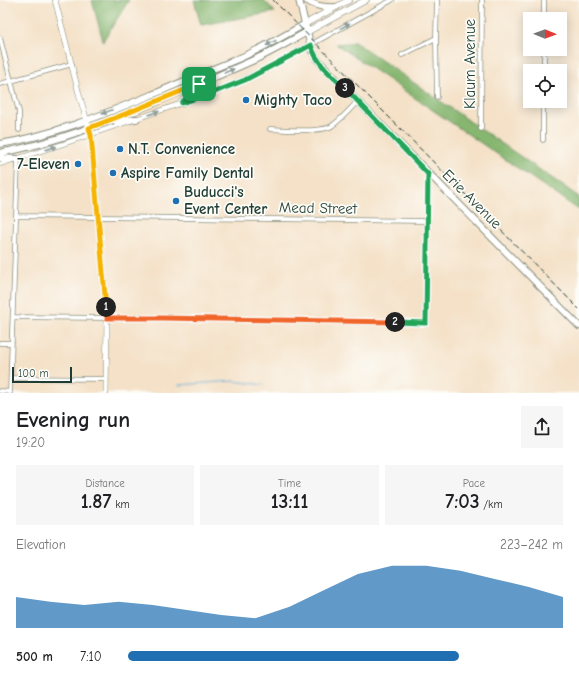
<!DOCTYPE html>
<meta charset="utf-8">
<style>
body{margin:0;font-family:"Comic Neue",sans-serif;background:#f6f6f6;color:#202124;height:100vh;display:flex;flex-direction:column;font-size:15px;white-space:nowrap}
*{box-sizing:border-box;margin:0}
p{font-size:13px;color:#757577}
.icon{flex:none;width:22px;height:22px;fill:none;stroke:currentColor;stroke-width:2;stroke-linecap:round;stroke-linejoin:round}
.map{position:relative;height:393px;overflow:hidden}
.side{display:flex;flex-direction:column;background:#fff;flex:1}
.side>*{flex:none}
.needle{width:26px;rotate:91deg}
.buttons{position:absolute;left:523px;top:12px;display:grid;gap:8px}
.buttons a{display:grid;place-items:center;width:44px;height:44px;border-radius:0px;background:#fff;box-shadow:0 2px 10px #0003;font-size:20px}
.scale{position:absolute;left:12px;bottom:10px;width:60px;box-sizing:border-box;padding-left:4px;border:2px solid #1f3d34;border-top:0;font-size:11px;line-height:14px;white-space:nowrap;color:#1f3d34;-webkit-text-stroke:3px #fdfcf7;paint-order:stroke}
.pin{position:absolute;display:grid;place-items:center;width:34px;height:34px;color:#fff;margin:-17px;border-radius:8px;box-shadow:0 2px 6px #0006}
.km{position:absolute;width:20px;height:20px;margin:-10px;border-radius:50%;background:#222;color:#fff;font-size:11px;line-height:20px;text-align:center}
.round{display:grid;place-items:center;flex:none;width:42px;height:42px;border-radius:0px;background:#f6f6f6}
.overview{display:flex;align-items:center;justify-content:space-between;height:68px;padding:0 16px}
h1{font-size:22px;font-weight:700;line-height:30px}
.stats{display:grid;grid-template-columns:repeat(3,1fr);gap:6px;height:68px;padding:4px 16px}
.stats div{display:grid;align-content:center;border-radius:0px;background:#f6f6f6;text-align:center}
.stats b{font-size:20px;font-weight:700}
.stats small{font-size:11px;font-weight:400}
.stats p{font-size:11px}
.chart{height:112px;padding:8px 16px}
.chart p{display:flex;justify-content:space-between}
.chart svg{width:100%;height:72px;margin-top:4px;fill:#1f6fb2;opacity:.7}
ul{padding:0 16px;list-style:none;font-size:13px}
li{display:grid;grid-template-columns:64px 48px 1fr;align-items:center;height:30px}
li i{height:10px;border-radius:5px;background:#1f6fb2}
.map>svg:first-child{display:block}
</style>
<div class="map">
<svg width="579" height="393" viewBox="0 0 579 393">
<rect width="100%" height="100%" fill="#fdfcf7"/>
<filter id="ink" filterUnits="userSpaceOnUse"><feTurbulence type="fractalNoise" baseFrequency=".025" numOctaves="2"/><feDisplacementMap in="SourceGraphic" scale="8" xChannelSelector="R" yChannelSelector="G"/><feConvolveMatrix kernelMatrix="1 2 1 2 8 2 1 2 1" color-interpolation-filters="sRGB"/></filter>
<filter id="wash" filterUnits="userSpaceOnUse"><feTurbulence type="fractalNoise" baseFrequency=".012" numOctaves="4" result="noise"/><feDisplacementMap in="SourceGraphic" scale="16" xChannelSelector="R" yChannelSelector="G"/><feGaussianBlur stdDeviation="0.9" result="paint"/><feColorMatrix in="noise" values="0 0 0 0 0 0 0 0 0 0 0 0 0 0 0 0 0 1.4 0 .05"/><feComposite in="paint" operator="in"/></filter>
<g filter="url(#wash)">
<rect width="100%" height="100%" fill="#f4e1c7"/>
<path fill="#86b670" stroke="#527a52" d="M 92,0 L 129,0 L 103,41 Z
M 194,0 L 264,0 L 275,12 L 201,25 Z
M 355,42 L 579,197 L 579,210 L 336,44 Z"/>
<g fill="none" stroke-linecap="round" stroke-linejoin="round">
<path stroke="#5ea8d6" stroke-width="1" d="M 179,385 L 233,381 L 264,385"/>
</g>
</g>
<g filter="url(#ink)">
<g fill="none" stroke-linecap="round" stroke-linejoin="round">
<defs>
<path id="minor" d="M 437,0 L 436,38 L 437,97
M 544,19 L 544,0
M 0,38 L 19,112 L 19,130
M 402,55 L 436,38
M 544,71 L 544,49
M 0,84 L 72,64
M 270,129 C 284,130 319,132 330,127 C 339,122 350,109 358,101
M 481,129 L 482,0
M 543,140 L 543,101
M 0,164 L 63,144 L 226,88 L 270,67 L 392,0
M 16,216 L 428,221
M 13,317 L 107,318 L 163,318 L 426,323 L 428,174
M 0,343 L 12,343
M 11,378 L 106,379
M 0,391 L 10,392
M 10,393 L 18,159"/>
<path id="tertiary" d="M 55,0 L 79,94 L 91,135 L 107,318 L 106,393"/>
<path id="secondary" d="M 305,24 L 349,0
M 307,32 L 366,0"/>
<path id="primary" d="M 299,0 L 312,51 L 316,58 L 338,81 L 579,326
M 306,0 C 316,7 325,8 336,7
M 182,103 L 198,85
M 116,121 L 136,119
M 0,144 C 55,135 107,113 159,92 C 186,80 213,69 240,58 C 263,48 284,36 305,24
M 0,153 C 54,143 105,123 156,102 C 189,88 223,74 256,59 C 274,51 290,41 307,32
M 0,158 L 18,159"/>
</defs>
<use href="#minor" stroke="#8a8f7e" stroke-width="5.5"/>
<use href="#tertiary" stroke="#8a8f7e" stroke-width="6"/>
<use href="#secondary" stroke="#8a8f7e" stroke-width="7"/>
<use href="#primary" stroke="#8a8f7e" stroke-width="8"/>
<use href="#minor" stroke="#fff" stroke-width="4"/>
<use href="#tertiary" stroke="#fff" stroke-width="5"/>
<use href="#secondary" stroke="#fff" stroke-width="5.5"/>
<use href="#primary" stroke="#fff" stroke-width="6"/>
<path stroke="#1f3d34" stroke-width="1" stroke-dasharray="6 3" stroke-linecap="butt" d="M 273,0 L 579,309"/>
</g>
<defs><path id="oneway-solid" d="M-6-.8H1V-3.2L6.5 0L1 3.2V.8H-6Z"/></defs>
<g fill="#8f9e9a">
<use href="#oneway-solid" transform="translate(345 26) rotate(-29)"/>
<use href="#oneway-solid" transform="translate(271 43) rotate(152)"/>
<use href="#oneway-solid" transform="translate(229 71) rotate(-23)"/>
<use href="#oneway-solid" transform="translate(107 112) rotate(159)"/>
<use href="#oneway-solid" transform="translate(154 113) rotate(-19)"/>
<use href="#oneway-solid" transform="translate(51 148) rotate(-19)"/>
</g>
</g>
<g fill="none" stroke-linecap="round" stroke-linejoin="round" filter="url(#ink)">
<defs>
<path id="split-1" d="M 106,307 L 91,135 L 89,128 L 120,116 L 199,84"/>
<path id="split-2" d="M 106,307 L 107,318 L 162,318 L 395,322"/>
<path id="split-3" d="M 345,88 L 428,174 L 426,323 L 395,322"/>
<path id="split-4" d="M 199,84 L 182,103 L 212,93 L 245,80 L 311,45 C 316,63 332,76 345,88"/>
</defs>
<use href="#split-1" stroke="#fff" stroke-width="8"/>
<use href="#split-2" stroke="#fff" stroke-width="8"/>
<use href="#split-3" stroke="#fff" stroke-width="8"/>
<use href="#split-4" stroke="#fff" stroke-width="8"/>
<use href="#split-1" stroke="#f5b400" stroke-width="5"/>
<use href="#split-2" stroke="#f0652b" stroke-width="5"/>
<use href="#split-3" stroke="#22a559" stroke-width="5"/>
<use href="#split-4" stroke="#22a559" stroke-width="5"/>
</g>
<g fill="#1f6fb2" stroke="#fdfcf7" stroke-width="1.5">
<circle cx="246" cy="100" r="4"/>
<circle cx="120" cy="149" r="4"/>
<circle cx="78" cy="164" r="4"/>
<circle cx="113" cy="173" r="4"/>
<circle cx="176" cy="201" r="4"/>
</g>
<g text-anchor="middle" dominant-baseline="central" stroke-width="3.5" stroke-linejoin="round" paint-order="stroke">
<g font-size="15" fill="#1f3d34" stroke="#fdfcf7">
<text transform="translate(470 64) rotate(-90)">Klaum Avenue</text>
<text transform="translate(472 199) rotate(45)">Erie Avenue</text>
<text transform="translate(318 208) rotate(1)">Mead Street</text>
</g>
<g font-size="15" font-weight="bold" fill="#1f3d34" stroke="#fdfcf7" text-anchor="start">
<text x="254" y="100">Mighty Taco</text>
<text x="128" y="149">N.T. Convenience</text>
<text x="70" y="164" text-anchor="end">7-Eleven</text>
<text x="121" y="173">Aspire Family Dental</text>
<text x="184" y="192">Buducci's<tspan x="184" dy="17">Event Center</tspan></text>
</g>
</g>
</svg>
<div class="buttons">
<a><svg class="needle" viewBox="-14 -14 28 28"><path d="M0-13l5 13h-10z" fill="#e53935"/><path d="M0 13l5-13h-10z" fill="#757577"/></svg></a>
<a><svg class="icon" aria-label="locate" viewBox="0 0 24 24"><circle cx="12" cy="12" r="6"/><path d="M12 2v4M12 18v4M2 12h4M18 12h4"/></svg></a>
</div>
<div class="scale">100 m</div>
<div class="pin" style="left:199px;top:84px;background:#1e9e55"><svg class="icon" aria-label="arrive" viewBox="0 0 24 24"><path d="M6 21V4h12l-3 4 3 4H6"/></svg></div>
<b class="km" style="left:106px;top:307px">1</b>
<b class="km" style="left:395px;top:322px">2</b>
<b class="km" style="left:345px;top:88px">3</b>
</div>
<section class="side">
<div class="overview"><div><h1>Evening run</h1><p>19:20</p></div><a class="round"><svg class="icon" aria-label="share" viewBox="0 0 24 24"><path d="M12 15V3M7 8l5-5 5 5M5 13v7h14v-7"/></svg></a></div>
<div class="stats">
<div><p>Distance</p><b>1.87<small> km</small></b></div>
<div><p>Time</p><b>13:11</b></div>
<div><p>Pace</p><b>7:03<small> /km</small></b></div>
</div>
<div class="chart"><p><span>Elevation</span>223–242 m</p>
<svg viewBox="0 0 160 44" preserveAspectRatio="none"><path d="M0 44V25L10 28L20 30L30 28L40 30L50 33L60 36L70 38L80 31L90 21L100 11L110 6L120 6L130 9L140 14L150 19L160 25V44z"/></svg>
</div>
<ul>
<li><b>500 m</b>7:10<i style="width:76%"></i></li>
</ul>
</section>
